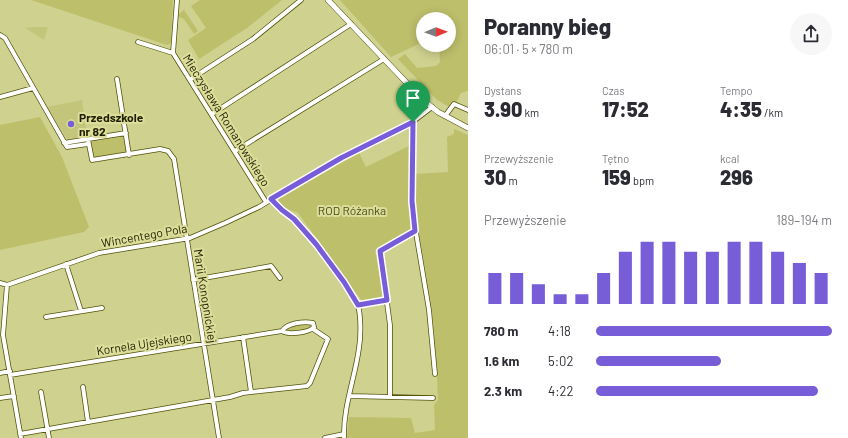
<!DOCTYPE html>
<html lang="pl">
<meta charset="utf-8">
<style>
body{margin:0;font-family:Barlow,sans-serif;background:#f7f7f7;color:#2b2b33;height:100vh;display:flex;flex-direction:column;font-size:15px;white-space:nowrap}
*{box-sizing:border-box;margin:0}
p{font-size:13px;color:#7c7c81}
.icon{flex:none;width:22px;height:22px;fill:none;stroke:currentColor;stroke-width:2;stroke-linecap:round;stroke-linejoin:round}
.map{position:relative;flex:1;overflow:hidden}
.side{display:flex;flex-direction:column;background:#fff;width:380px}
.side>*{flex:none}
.needle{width:26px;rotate:89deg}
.fabs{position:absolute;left:416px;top:12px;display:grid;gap:8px}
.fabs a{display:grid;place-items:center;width:40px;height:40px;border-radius:50%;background:#fff;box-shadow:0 2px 10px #0003;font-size:20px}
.pin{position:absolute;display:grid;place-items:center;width:34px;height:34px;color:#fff;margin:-41px -17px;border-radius:50% 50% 50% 0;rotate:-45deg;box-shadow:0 0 4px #0007}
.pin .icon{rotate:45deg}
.round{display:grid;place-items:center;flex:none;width:42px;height:42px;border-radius:21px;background:#f7f7f7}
.overview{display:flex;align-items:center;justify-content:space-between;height:68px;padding:0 16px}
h1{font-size:22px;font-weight:800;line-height:30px}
.metrics{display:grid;grid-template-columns:repeat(3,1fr);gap:6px;height:68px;padding:4px 16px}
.metrics div{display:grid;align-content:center}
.metrics b{font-size:20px;font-weight:800}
.metrics small{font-size:11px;font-weight:400}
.metrics p{font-size:11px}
.chart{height:112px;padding:8px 16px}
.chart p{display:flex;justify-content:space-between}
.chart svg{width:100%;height:72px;margin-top:4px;stroke:#785dd8;stroke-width:6}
ul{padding:0 16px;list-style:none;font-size:13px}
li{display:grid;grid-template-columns:64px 48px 1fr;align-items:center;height:30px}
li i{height:10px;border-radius:5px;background:#785dd8}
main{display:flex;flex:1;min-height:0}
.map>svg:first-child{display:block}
</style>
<main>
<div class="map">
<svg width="468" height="438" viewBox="0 0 468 438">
<rect width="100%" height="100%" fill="#cfd18e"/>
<path fill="#c3c57a" d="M 36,27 L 48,27 L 44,40 L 25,28 Z
M 82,100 L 87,136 L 67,139 L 47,107 Z"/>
<path fill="#bebf6b" d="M 31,0 L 173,0 L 171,43 L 167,45 Z
M 200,0 L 282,0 L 247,28 L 199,59 L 188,40 L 206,28 L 191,6 Z
M 340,0 L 468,0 L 468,91 L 461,93 L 456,103 L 453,102 L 449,107 L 436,99 L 398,59 L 405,54 L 417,68 L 436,66 L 440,62 L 439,45 L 449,45 L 449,19 L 423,19 L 423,42 L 391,57 Z
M 184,10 L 198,31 L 194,34 L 184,19 L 179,17 L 178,20 L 179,14 Z
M187.5 69a4.5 4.5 0 1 1 9 0a4.5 4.5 0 1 1-9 0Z
M 40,117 L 62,157 L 89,227 L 84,232 L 0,250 L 0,125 Z
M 454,129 L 468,135 L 468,438 L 347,438 L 349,417 L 411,418 L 415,433 L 435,430 L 434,405 L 438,400 C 437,371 435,341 432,312 C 426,265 414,222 414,174 L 448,172 L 447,137 L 454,134 Z
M 120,135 L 125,140 L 127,150 L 125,153 L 94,157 L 90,144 L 94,140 Z
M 411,145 L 410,230 L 375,250 L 383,294 L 381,298 L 362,301 L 298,213 C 290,210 279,207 277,199 L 359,153 L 366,167 Z
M 309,323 L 312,326 L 310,329 L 285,331 L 286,327 Z"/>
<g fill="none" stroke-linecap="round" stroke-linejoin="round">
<defs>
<path id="minor" d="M 177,0 L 173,53 L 266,202
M 0,35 L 5,38 L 67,147 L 88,144
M 138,42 L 173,53
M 117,79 L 129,155
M 191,79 L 253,39 L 301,0
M 0,97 L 33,88
M 212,114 L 351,24
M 445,116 L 454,104 L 468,110
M 413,122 L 412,209 L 429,310 L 435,374
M 126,133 L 88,139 L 92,160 L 160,149 L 168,151 L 174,159 L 219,438
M 64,143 L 88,139
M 235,151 L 384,59
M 271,199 C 279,207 287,212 295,219 C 308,232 353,289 358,305 C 361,317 361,335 359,348 C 355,378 343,407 344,438
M 66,264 L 81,311
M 193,280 L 271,266 L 280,278
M 0,283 L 7,285 L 99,253 L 190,238 L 225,223 L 259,207 L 341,158 L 415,120 L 432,107
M 7,285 L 3,335 L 21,438
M 358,305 L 387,300
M 46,317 L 102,308
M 243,337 L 251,392
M 0,373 L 10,371
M 10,375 L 282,331 C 288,335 309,333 314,327 L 313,323 C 304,321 287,323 282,331
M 83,387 L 88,422
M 41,392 L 49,438
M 349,396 L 433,398
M 390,397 L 390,325 L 380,251 L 415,231
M 0,398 L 14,396
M 20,434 L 230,397 L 243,393 L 307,386 L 310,383 L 328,339 L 313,329
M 325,438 L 344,434"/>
<path id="tertiary" d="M 328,0 L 422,99 L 438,112 L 468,128"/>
</defs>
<use href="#minor" stroke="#52520b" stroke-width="5.5"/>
<use href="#tertiary" stroke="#52520b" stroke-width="6"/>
<use href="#minor" stroke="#fff" stroke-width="4"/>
<use href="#tertiary" stroke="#fff" stroke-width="5"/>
</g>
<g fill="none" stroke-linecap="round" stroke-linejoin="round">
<defs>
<path id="route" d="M 413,122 L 412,201 L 415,231 L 380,251 L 387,300 L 358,305 L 344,282 L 316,244 L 294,219 L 282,210 L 271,199 L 341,158 Z"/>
</defs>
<use href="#route" stroke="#fff" stroke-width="8"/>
<use href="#route" stroke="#785dd8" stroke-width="5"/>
</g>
<circle fill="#785dd8" stroke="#dcde9a" stroke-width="1.5" cx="71" cy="124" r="4"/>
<g text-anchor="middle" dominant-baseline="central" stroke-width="4" stroke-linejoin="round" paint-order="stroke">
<g font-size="12" font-weight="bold" fill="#1f1f04" stroke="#dcde9a" text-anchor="start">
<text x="79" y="117">Przedszkole<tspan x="79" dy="14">nr 82</tspan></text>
</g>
<g font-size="12" fill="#1f1f04" stroke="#dcde9a">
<text transform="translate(227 120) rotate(58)">Mieczysława Romanowskiego</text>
<text transform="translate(144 235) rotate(-10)">Wincentego Pola</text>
<text transform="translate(206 296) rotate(81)">Marii Konopnickiej</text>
<text transform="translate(144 343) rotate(-9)">Kornela Ujejskiego</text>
</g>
<g font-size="12" fill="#4b4c1c" stroke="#dcde9a">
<text x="352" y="210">ROD Różanka</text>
</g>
</g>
</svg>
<div class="fabs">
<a><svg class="needle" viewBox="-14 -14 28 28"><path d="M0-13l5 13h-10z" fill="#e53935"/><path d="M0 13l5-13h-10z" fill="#7c7c81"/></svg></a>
</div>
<div class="pin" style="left:413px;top:122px;background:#1e9e55"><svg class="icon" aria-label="arrive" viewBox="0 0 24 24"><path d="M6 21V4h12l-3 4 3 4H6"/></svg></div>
</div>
<section class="side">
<div class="overview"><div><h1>Poranny bieg</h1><p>06:01 · 5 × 780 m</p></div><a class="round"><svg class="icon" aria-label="share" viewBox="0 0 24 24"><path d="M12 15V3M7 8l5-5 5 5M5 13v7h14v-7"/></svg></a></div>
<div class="metrics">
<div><p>Dystans</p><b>3.90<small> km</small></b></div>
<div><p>Czas</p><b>17:52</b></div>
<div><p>Tempo</p><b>4:35<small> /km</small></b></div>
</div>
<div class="metrics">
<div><p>Przewyższenie</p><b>30<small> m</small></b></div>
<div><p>Tętno</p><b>159<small> bpm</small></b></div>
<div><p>kcal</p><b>296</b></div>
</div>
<div class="chart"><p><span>Przewyższenie</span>189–194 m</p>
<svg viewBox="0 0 160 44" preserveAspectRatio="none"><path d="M5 44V25M15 44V25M25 44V32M35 44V38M45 44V38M55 44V25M65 44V12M75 44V6M85 44V6M95 44V12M105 44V12M115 44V6M125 44V6M135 44V12M145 44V19M155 44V25"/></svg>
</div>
<ul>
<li><b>780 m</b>4:18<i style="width:100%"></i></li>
<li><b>1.6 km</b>5:02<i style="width:53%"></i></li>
<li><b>2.3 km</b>4:22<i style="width:94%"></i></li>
</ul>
</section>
</main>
